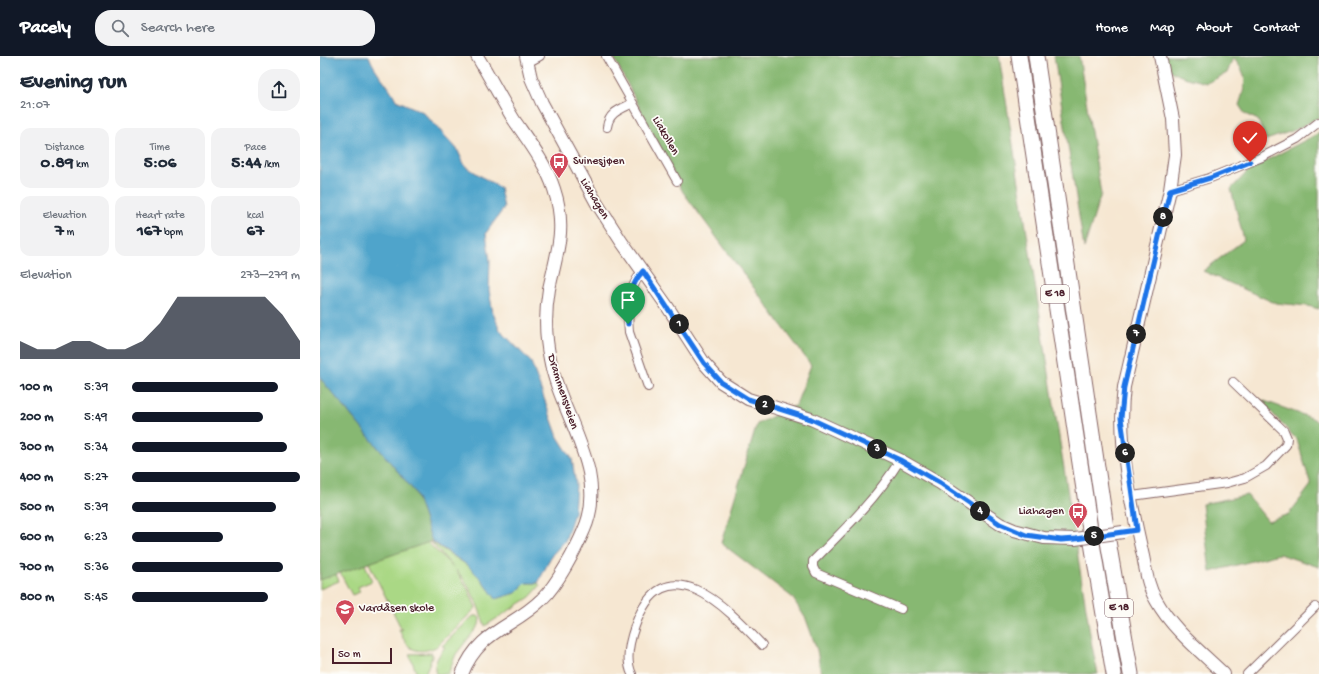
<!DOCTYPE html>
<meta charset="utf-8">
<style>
body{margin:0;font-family:"Gochi Hand",sans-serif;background:#f2f2f3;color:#1f2937;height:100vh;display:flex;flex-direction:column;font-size:15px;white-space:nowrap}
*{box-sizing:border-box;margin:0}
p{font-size:13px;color:#747a83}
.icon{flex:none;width:22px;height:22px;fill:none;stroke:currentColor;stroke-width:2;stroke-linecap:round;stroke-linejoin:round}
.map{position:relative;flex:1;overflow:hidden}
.sheet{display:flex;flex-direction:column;background:#fff;width:320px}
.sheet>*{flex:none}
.scale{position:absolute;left:12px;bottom:10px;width:60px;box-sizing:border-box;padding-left:4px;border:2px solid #4a1f2b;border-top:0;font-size:11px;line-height:14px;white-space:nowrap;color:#4a1f2b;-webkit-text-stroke:3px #fdfcf7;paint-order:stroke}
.pin{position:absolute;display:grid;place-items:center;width:34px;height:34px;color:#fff;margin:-41px -17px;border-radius:50% 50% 50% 0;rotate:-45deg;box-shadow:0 0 4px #0007}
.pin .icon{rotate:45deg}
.km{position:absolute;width:20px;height:20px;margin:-10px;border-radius:50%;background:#222;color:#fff;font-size:11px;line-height:20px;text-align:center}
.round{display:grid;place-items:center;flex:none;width:42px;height:42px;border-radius:16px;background:#f2f2f3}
.overview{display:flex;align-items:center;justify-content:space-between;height:68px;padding:0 20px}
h1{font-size:22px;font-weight:700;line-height:30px}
.figures{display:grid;grid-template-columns:repeat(3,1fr);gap:6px;height:68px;padding:4px 20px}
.figures div{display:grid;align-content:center;border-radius:10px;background:#f2f2f3;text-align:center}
.figures b{font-size:17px;font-weight:700}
.figures small{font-size:11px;font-weight:400}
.figures p{font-size:11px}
.chart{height:112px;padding:8px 20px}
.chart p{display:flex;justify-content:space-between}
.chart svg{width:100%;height:72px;margin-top:4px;fill:#111827;opacity:.7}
ul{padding:0 20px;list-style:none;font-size:13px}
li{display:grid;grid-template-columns:64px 48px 1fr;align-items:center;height:30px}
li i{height:10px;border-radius:5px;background:#111827}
header{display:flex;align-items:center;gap:24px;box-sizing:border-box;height:56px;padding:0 20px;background:#111827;color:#fff}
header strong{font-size:19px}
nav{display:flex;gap:22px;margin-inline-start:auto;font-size:14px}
.search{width:280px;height:36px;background:#f2f2f3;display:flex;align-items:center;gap:10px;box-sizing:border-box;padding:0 14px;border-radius:16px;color:#747a83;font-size:15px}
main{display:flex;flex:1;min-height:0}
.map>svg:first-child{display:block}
</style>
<header>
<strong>Pacely</strong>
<div class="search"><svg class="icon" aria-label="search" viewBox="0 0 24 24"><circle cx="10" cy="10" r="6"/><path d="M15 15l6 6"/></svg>Search here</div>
<nav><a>Home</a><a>Map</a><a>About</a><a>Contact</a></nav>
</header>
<main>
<section class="sheet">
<div class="overview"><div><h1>Evening run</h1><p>21:07</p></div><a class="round"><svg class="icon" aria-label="share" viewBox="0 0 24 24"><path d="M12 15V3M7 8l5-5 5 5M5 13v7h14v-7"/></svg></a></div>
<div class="figures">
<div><p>Distance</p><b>0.89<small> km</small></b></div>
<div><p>Time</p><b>5:06</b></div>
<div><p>Pace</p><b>5:44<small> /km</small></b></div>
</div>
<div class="figures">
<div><p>Elevation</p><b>7<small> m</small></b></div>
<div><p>Heart rate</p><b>167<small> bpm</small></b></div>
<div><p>kcal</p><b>67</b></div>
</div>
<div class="chart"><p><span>Elevation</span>273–279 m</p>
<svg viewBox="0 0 160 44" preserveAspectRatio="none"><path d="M0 44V33L10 38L20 38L30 33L40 33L50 38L60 38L70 33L80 22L90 6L100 6L110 6L120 6L130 6L140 6L150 17L160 33V44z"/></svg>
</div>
<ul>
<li><b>100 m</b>5:39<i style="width:87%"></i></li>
<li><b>200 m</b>5:49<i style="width:78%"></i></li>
<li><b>300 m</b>5:34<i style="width:92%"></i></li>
<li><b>400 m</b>5:27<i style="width:100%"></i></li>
<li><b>500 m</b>5:39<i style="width:86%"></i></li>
<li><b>600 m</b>6:23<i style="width:54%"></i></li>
<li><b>700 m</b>5:36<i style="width:90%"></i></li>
<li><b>800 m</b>5:45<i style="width:81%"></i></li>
</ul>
</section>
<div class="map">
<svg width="999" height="618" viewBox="0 0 999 618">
<rect width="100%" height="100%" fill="#fdfcf7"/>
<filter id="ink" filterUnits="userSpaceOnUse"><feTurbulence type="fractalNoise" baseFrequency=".025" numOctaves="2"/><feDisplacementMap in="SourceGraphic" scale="8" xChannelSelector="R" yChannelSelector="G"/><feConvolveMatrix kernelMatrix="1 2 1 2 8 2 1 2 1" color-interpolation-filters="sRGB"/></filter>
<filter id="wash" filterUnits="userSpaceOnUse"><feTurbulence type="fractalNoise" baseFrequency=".012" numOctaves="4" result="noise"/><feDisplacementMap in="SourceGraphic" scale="16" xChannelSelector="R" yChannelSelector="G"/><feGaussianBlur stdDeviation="0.9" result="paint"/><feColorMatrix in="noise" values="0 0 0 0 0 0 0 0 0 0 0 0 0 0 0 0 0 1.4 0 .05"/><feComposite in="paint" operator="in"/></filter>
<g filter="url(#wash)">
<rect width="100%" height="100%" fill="#f6e7d2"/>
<path fill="#aad885" stroke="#7a7c58" d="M 105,484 L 133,511 L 110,485 L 147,509 L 162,524 L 176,543 L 196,537 L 206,527 L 218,527 L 220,530 L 210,541 L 165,570 C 158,549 151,530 136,514 L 149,535 L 156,552 L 116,591 C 95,600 86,592 79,573 L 82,574 L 46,501 Z
M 44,506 L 52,525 L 38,531 L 40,536 L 32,539 L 18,513 Z
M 14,514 L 19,525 L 0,533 L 0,516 Z
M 153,560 L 158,560 L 160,562 L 159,569 L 136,598 L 128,618 L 116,618 C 112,608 119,599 125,591 L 122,590 Z
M 112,597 L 112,601 L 105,618 L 97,618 L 89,598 Z"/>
<path fill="#87b872" stroke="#686c4e" d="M 293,0 L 679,0 L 772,590 L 778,618 L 501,618 L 497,594 L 486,563 L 472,541 L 401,487 L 437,368 L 476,349 L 491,309 L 363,136 Z
M 734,0 L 759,0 L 781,138 L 764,192 Z
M 837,0 L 999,0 L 999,61 L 975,74 L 946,84 L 938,64 L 925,58 L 919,49 C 926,28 929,19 913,2 L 907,17 L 887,27 C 862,20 854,22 837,0 Z
M 999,77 L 999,253 L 988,250 L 955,247 L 883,215 L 924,184 L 911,133 L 930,113 Z
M 0,322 L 95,436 L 112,485 L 0,524 Z
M 939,343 L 994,363 L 999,368 L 999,511 L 959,498 L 890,516 L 882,448 L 927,439 L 948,465 L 969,458 L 991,429 L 977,384 Z"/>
<path fill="#4fa4cb" stroke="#4c627b" d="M 0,0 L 49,0 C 55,17 69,28 76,44 L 103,56 L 137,93 L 145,110 L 180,132 L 184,152 L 166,177 L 170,205 L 169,234 L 173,257 L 180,274 L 211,306 L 238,381 L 252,403 L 256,429 L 254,457 L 245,485 L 232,499 L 218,527 L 206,527 L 196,537 L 176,543 L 162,524 L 147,509 L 112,485 L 95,436 L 0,322 Z"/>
</g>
<g filter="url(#ink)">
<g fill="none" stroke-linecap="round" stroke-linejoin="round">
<defs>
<path id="street" d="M 286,0 L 357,125
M 207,7 L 220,0
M 287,71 C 289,56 301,53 313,47
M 850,134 L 890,122 L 942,101 L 977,83 L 999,66
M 323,215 C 308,231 307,255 309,276 L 328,331
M 580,404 C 556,443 525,473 493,505 L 493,511 L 496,517 L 581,553
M 812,440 L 907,427 L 925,422 L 946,410 L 966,389 L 967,382 L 964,375 L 913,326
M 312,618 C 305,604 310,584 315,570 C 344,487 406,550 442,589
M 927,618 L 995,551"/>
<path id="secondary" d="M 206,0 L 211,22 L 222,47 L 276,146 L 301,185 L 347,250 L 384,307 L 401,326 L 428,343 L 491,363 L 580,404 L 620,427 L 680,468 L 694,474 L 724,482 L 755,483
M 840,0 L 853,63 L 855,99 L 850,134 L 804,331 C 797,385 811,448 823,500 C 826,515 828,531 836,544 C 852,573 880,595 904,618
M 142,618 C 159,574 193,572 222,543 C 237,529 256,493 264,474 C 290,416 240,359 230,303 C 225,280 225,256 229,233 C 237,196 247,172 234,133 C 226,108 209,86 194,64 C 181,43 170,21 157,0"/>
<path id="highway" d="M 699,0 L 772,487 L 794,618
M 716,0 L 788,485 L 811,618"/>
</defs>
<use href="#street" stroke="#866565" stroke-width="10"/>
<use href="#secondary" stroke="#866565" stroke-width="14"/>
<use href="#highway" stroke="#866565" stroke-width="17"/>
<use href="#street" stroke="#fff" stroke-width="8"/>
<use href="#secondary" stroke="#fff" stroke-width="12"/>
<use href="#highway" stroke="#fff" stroke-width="15"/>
<defs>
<path id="secondary-bridge" d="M 755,483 L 803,476"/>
</defs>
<use href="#secondary-bridge" stroke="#866565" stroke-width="14" stroke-linecap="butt"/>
<use href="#secondary-bridge" stroke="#fff" stroke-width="12"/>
</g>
</g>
<g fill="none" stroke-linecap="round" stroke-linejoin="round" filter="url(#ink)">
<defs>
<path id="route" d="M 308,268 C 308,249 309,230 323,215 L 384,307 L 401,326 L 428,343 L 491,363 L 580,404 L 620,427 L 680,468 L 706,479 L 741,484 L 755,483 L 817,474 L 801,362 L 804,331 L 850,134 L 890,122 L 930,106"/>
</defs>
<use href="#route" stroke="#fff" stroke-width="8"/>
<use href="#route" stroke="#1a73e8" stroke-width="5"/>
</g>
<defs>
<symbol id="bus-pin" viewBox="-11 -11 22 30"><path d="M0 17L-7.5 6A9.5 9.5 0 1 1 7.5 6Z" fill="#d1495b" stroke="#fdfcf7"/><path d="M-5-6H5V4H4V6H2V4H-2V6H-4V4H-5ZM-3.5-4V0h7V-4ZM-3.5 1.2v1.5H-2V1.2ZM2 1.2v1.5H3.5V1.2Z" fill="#fff"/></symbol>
<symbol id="school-pin" viewBox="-11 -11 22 30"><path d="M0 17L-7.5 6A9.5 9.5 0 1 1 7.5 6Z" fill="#d1495b" stroke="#fdfcf7"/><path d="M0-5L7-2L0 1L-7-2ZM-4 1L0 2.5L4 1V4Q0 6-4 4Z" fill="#fff"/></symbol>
</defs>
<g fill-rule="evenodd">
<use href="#bus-pin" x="228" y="95" width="22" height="30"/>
<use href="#bus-pin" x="747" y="445" width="22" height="30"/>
<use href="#school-pin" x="14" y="542" width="22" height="30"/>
</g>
<g text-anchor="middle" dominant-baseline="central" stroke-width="3.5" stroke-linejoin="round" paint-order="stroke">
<g fill="#fdfcf7" stroke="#806168" stroke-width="1">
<rect x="721" y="229" width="28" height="18" rx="3"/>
<rect x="785" y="543" width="28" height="18" rx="3"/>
</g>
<g font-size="11" font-weight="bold" fill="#4a1f2b">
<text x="735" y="238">E 18</text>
<text x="799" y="552">E 18</text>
</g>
<g font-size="12" fill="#4a1f2b" stroke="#fdfcf7">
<text transform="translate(345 80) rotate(60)">Liakollen</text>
<text transform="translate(274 143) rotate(59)">Liahagen</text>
<text transform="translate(242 336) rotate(72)">Drammensveien</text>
</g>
<g font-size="12" fill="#4a1f2b" stroke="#fdfcf7" text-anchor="start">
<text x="253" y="106">Svinesjøen</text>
<text x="744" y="456" text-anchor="end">Liahagen</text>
<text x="39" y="553">Vardåsen skole</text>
</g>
</g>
</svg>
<div class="scale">50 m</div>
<div class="pin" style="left:308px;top:268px;background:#1e9e55"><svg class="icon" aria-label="arrive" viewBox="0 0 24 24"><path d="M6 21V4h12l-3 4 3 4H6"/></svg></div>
<div class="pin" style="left:930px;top:106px;background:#d93025"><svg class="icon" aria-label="check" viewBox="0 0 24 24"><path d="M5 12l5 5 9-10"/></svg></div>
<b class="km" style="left:359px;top:268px">1</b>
<b class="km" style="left:445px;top:349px">2</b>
<b class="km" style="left:557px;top:393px">3</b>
<b class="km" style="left:660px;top:455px">4</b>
<b class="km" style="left:774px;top:480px">5</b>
<b class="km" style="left:805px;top:397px">6</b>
<b class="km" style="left:816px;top:278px">7</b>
<b class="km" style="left:843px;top:161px">8</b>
</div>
</main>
